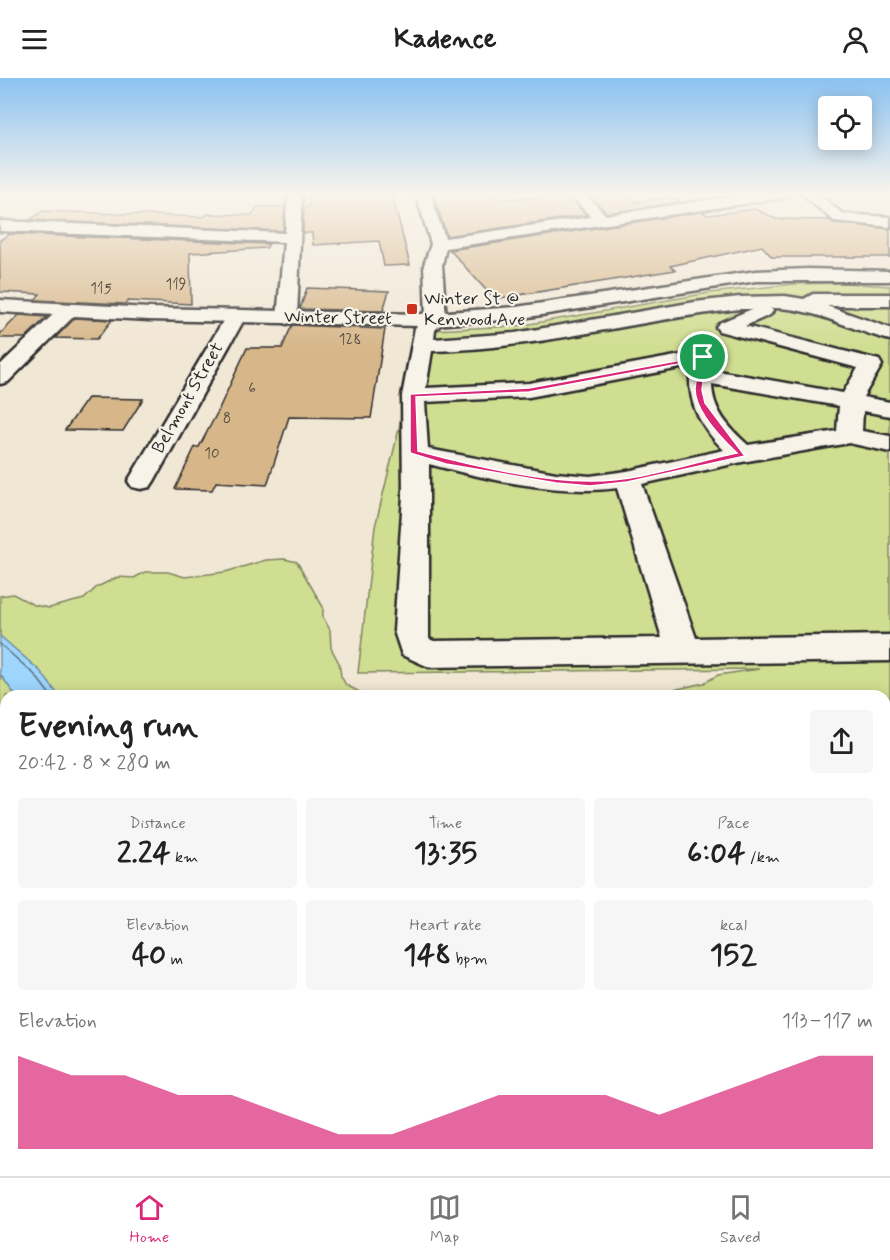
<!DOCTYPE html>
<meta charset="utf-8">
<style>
body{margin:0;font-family:Mynerve,sans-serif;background:#f6f6f6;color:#222;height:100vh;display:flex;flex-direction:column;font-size:22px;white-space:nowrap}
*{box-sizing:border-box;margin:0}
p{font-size:20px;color:#767676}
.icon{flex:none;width:33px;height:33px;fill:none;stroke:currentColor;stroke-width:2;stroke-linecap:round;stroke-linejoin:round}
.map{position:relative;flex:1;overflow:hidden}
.drawer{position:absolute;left:0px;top:612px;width:891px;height:486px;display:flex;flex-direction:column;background:#fff;border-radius:18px 18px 0 0;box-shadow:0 3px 15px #0003}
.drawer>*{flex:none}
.buttons{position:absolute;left:818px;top:18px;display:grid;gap:12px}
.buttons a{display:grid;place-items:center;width:54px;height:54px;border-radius:6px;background:#fff;box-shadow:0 3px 15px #0003;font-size:30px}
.pin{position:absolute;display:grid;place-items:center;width:51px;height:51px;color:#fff;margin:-26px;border:3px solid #fff;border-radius:50%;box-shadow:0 2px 6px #0007}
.round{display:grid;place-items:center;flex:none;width:63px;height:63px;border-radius:6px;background:#f6f6f6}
.overview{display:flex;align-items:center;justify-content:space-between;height:102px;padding:0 18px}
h1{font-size:33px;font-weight:700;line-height:45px}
.metrics{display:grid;grid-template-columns:repeat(3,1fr);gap:9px;height:102px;padding:6px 18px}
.metrics div{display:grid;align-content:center;border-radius:6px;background:#f6f6f6;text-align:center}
.metrics b{font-size:30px;font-weight:700}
.metrics small{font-size:16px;font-weight:400}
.metrics p{font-size:16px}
.chart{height:168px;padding:12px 18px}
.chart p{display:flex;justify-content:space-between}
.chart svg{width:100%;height:108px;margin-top:6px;fill:#db2777;opacity:.7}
header{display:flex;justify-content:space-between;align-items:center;height:78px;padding:0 18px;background:#fff;font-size:27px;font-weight:700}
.tab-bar{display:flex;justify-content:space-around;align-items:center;height:84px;border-top:2px solid #e0e0e0;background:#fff;font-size:16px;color:#767676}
.tab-bar a{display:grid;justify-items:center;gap:3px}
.tab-bar .current{color:#db2777}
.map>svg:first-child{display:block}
</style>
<header><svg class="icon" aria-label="menu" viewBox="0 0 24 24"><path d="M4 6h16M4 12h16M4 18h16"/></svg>Kadence<svg class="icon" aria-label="person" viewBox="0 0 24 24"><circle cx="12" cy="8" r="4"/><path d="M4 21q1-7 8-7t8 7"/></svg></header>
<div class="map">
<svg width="890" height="1098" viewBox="0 0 890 1098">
<rect width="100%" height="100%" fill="#f1e7d5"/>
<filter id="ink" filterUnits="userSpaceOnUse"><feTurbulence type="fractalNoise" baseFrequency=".0167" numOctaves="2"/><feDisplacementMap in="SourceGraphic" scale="12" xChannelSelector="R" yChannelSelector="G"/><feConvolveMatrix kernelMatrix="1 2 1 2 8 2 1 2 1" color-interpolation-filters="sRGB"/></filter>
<g filter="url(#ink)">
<path fill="#d0de91" stroke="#7e845e" stroke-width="1.5" d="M 843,205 L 890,208 L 890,627 L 885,627 L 885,618 L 775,618 L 673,612 L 704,605 L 718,597 L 759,591 L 358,595 L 375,449 L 399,351 L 413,253 L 518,248 L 709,215 L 794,206 Z
M 284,481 L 297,484 L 323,529 L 323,539 L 330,552 L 331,570 L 339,585 L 341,598 L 346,607 L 367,618 L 59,618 L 40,593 L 0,558 L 0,518 L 13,516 L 34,527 L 49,530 L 84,521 L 97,509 L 118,499 L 134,500 L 145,494 L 168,494 L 185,499 L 225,494 L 266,482 Z
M 0,596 L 16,618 L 6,618 L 6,676 L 0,674 Z"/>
<path fill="#9fd6fe" stroke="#7192aa" stroke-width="1.5" d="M 0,558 L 40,593 L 59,618 L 16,618 L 0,596 Z
M 673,612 L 775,618 L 624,618 Z"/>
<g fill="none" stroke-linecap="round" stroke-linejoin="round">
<path stroke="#596f7f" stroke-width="1.5" d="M 0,566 L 35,597 L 51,618"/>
</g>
<path fill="#d7b78a" stroke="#2b2b2b" stroke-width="1.5" d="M 309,116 L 392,116 L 410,187 L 384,188 L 379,163 L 313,167 L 312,155 L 303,155 L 304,129 L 309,129 Z
M 433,116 L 496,116 L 498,121 L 570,119 L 586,137 L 447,158 Z
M 629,117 L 636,124 L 671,119 L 681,124 L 607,135 L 590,118 Z
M 257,129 L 285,129 L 283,153 L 30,142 L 43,133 L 204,139 L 207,136 L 252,137 Z
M 755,131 L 776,141 L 829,142 L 834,145 L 890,151 L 890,179 L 772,179 L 762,168 L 670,188 L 675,192 L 494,221 L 450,172 L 702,134 L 708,137 Z
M 10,156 L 269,166 L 266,170 L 190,175 L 191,226 L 128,223 L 125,226 L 35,222 L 40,216 L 0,214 L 0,162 Z
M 307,210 L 389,213 L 383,233 L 300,231 Z
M 19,237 L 47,239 L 25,260 L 0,260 L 0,256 Z
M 75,240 L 112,242 L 97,261 L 55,260 Z
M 292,247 L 385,251 L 371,340 L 289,339 L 267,407 L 216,404 L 212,412 L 175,411 L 195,369 L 199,369 L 217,335 L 247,270 L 282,270 Z
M 88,320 L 143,321 L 123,353 L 65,352 Z"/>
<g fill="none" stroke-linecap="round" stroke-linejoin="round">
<defs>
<path id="minor" d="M 288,116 L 302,116 L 297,240 L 287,246 L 277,240 L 284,164 L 0,153 L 0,143 L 285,155 Z
M 416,116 L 430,116 L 445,160 L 591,139 L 570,116 L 585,116 L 606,137 L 750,116 L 789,116 L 782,120 L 446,170 L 442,187 L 446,241 L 435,252 L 434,261 L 515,255 L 695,224 L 740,219 L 785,218 L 804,221 L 813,216 L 890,216 L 890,228 L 827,228 L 890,250 L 890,262 C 850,252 813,229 771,230 L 773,233 L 770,237 L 745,248 L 879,282 L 882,287 L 863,319 L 890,324 L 890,338 L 863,333 L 862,353 L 890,358 L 890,374 L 849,365 L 742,384 L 642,406 L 696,560 L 890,557 L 890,583 L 429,589 L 402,577 L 394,553 L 403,418 L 402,318 L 415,250 L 426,239 L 424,187 L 431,166 ZM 740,231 L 752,231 L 719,245 L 716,249 L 719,253 L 858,290 L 843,315 L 712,292 L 714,279 L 711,274 L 703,273 L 529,305 L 426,310 L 432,273 C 536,271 637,242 740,231 ZM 691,288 C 686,323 699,347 724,372 L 627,393 L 590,398 L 556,395 L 428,371 L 425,324 L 529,319 ZM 712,306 L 839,328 L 837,353 L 748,367 C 729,350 712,332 712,306 ZM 429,386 C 485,401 560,418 617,410 L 662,560 L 434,563 L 429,561 Z
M 802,116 L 818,116 L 843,136 L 890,139 L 890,149 L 834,143 Z
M 68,227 L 75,229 L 78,233 L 75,237 L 8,304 L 0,306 L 0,287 L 61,229 Z
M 236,232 L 246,238 L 154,403 L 150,409 L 141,411 L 132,409 L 128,403 L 226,238 Z"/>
<path id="major" d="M 808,191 L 890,193 L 890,203 L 756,203 L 516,241 L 420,248 L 149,242 L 0,234 L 0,222 L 149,230 L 420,236 L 516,229 L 756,193 Z"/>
</defs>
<use href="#minor" stroke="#2b2b2b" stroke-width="5"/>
<use href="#major" stroke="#2b2b2b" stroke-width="5"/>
<use href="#minor" fill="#f7f3e8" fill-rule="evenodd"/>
<use href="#major" fill="#f7f3e8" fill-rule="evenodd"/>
</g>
</g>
<linearGradient id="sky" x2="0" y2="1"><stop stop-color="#8bc2f1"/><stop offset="0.43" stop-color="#f9f4ec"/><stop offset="1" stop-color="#f9f4ec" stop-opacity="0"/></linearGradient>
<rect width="890" height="270" fill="url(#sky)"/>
<path fill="#db2777" stroke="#fff" stroke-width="1.5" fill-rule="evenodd" d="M 703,278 L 706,279 L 702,312 L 705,325 L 745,378 L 627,404 L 590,408 L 556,405 L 446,386 L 410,375 L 410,316 L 529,310 ZM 700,282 C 698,291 696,302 695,311 C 695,334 721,360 737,375 C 689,385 638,404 589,403 C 539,403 466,386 418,373 L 416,319 L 529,314 Z"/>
<rect fill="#c8321e" stroke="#f7f3e8" stroke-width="2" x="406" y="225" width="12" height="12" rx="3"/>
<g text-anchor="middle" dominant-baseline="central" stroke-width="4.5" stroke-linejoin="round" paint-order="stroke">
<g font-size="15" fill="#564e43">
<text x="176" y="207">119</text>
<text x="101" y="211">115</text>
<text x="350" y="262">128</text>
<text x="252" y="311">6</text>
<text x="227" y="341">8</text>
<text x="212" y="376">10</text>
</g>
<g font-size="18" fill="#2b2b2b" stroke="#f7f3e8" text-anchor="start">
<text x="424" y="221">Winter St @<tspan x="424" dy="21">Kenwood Ave</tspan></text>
</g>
<g font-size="18" fill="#2b2b2b" stroke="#f7f3e8">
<text transform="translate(338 240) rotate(1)">Winter Street</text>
<text transform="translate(188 320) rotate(-60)">Belmont Street</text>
</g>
</g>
</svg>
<div class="buttons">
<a><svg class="icon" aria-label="locate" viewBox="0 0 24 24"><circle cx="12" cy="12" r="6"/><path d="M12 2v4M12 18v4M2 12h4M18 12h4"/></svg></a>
</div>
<div class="pin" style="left:703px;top:279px;background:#1e9e55"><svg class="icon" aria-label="arrive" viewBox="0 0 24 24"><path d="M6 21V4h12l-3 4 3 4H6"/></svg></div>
<section class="drawer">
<div class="overview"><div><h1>Evening run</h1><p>20:42 · 8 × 280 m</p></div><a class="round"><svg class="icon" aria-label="share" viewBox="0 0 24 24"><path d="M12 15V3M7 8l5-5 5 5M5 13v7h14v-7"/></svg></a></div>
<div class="metrics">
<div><p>Distance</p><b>2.24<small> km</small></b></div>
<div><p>Time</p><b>13:35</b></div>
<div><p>Pace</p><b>6:04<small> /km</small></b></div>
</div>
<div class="metrics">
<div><p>Elevation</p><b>40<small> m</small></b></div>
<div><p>Heart rate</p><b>148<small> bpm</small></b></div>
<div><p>kcal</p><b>152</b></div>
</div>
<div class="chart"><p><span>Elevation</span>113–117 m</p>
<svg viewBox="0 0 160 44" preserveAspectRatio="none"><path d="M0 44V6L10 14L20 14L30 22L40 22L50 30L60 38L70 38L80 30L90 22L100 22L110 22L120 30L130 22L140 14L150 6L160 6V44z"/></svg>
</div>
</section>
</div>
<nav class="tab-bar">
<a class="current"><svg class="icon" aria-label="home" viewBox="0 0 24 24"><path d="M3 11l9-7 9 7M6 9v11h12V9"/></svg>Home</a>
<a><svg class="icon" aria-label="map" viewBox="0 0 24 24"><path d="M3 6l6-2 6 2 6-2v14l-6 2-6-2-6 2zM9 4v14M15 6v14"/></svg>Map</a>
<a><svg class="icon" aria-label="saved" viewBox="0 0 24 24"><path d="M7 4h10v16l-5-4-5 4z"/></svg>Saved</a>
</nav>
